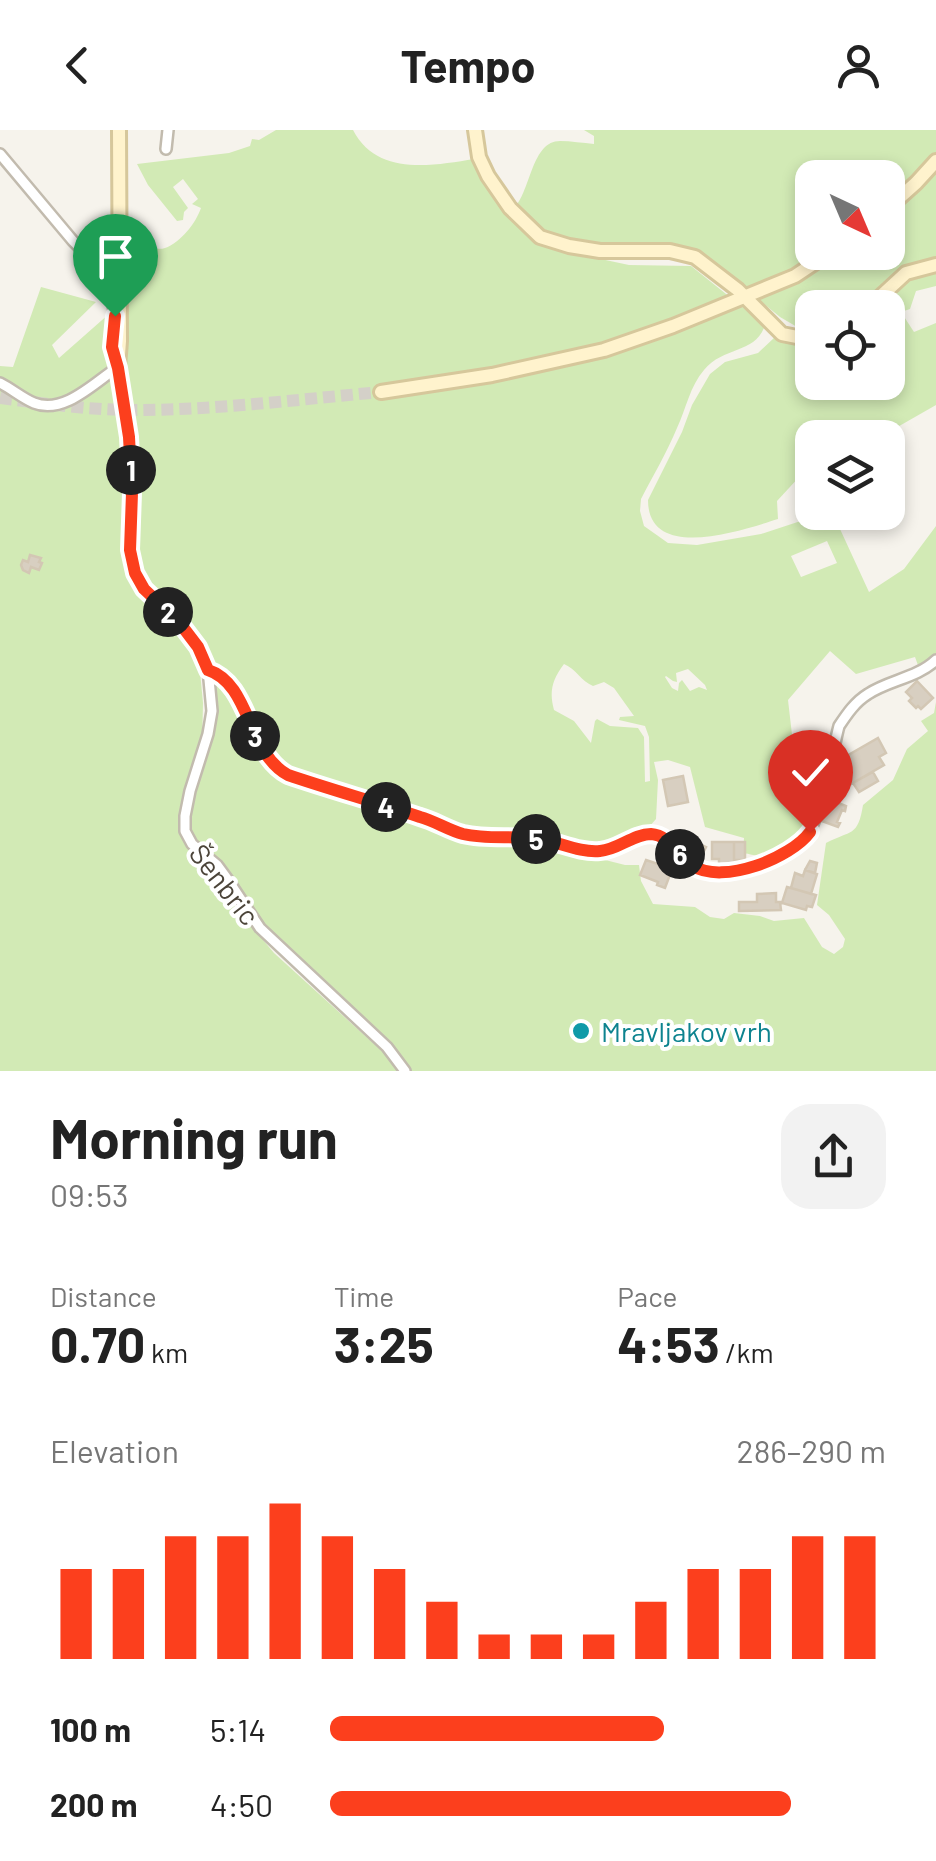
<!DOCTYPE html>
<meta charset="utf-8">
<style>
body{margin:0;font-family:Barlow,sans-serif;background:#f2f2f2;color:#222;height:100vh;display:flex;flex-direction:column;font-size:38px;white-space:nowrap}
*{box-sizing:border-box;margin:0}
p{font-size:32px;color:#767676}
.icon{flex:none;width:55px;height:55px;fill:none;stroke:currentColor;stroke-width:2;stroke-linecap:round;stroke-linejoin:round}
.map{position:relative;height:941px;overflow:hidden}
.details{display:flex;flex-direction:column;background:#fff;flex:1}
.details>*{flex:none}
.needle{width:65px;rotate:136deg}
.controls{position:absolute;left:795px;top:30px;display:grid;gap:20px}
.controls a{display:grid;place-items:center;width:110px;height:110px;border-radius:20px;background:#fff;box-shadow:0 5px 15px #0003;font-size:50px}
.pin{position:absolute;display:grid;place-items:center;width:85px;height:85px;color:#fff;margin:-102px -42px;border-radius:50% 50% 50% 0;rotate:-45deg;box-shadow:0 0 10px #0007}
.pin .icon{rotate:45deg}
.km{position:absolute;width:50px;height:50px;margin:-25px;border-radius:50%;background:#222;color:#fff;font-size:28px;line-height:50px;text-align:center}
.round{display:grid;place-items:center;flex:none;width:105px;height:105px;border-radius:30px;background:#f2f2f2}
.headline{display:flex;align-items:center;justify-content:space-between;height:170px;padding:0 50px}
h1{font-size:55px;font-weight:700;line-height:75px}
.figures{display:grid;grid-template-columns:repeat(3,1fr);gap:15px;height:170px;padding:10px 50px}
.figures div{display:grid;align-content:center}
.figures b{font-size:50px;font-weight:700}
.figures small{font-size:28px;font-weight:400}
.figures p{font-size:28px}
.chart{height:280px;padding:20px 50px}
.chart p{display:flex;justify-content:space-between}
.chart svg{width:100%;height:180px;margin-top:10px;stroke:#fc3f1d;stroke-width:6}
ul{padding:0 50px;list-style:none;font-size:32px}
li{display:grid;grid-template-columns:160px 120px 1fr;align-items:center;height:75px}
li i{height:25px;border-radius:12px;background:#fc3f1d}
header{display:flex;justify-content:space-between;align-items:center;height:130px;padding:0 50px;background:#fff;font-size:45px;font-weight:700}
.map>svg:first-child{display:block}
</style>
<header><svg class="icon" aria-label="back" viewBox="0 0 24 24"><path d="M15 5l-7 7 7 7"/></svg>Tempo<svg class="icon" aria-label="person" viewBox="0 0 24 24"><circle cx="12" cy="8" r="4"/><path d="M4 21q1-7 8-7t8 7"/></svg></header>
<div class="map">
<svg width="936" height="941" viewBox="0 0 936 941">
<rect width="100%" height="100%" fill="#f6f3ec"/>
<path fill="#d2eab5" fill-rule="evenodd" d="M 276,0 L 353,0 C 377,46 431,36 474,29 L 505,82 L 521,100 L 537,111 L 563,121 L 629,135 L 691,136 L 765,195 C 756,224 724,216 704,240 C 690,256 686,279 677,298 C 667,322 653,346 641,369 L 640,381 L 644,396 L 668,413 L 697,415 L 761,404 L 825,383 L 840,399 L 869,462 L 904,439 L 936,396 L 936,527 L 919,538 L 915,527 L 856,544 L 830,521 L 788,570 L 800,674 L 816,677 C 807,701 794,722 767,726 C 760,727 750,724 743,723 L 744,708 L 705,697 L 690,637 L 668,630 L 654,632 L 658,650 L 656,689 L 649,697 L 606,716 L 593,717 L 475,703 L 282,639 L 273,632 L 238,562 L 186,495 L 147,456 L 134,422 L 122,225 L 127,199 L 128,137 L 147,117 C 153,118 159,120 165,118 C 180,113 196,93 201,78 L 192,74 L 198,69 L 183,49 L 173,57 L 188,78 L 184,82 L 183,90 L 177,91 L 148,55 L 137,34 L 229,23 L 250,16 L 252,9 L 259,10 ZM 827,411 L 837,433 L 801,447 L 791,426 ZM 564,534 C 576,539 581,551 593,556 L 604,552 L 614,558 L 634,586 L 620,587 L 619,590 L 645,596 L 649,607 L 650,651 L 645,652 L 644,607 L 638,598 L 610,596 L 597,589 L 595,591 L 591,613 L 574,591 L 554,580 C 549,562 552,550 564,534 ZM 688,539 L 705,555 L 707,560 L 699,557 L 690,561 L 682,550 L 679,553 L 678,561 L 672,558 L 665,547 L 666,546 L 673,551 L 677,552 L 676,543 Z
M 584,0 L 936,0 L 936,128 L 907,135 L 857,177 L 812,178 L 812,200 L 804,201 L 780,187 L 697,119 L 656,127 L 545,107 L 515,77 C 531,59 532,11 560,11 C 571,11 583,13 594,14 L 594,6 ZM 812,48 L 888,48 L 888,122 L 812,122 Z
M 936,133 L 936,156 L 916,161 L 910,179 L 901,182 L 914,202 L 936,193 L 936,275 L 880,307 L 812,308 L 812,330 L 806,335 L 801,345 L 777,371 L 778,389 C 743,400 648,433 648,370 L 682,302 L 692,275 L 710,244 L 725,232 L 758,223 L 775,207 L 783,212 L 812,214 L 812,252 L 888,252 L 888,178 L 878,177 L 906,138 Z
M 41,157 L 96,172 L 52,215 L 59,228 L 110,183 L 111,202 L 106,219 L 113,232 L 109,238 C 88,253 64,279 36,269 C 24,264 13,254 0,249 L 0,236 L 13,237 Z
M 114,243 L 127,307 L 129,439 L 181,500 L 199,531 L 203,573 L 202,616 L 183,667 L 179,687 L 181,702 L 197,725 L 225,750 L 231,759 L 234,775 L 274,823 L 395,933 L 400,941 L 0,941 L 0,258 C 12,264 22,275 35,279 C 63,288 93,258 114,243 Z
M 217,551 L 225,557 L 235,573 L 257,623 L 269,639 L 283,651 L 378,680 L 430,693 L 454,704 L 538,713 L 625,735 L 639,735 L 641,751 L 653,774 L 695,777 L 710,787 L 724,789 L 734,783 L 760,786 L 774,791 L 804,788 L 822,817 L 834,824 L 843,817 L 845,809 L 829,785 L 817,775 L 826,713 C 851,700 858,707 863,675 L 893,650 L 907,619 L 928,601 L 921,591 L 934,583 L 936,572 L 936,941 L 410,941 L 389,915 L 279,818 L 240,765 L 236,753 L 193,710 L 190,693 L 190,671 L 208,621 Z"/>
<path fill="#d8cfc1" stroke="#d3c7b4" stroke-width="2.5" d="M 841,382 L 860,382 L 861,386 L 844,391 Z
M 30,425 L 41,428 L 39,432 L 42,433 L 39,440 L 31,437 L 29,443 L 23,440 L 21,435 L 23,430 L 28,432 Z
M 917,551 L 933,568 L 921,579 L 918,576 L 916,578 L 909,571 L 912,568 L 906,562 Z
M 878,608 L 886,623 L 879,627 L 884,635 L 851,654 L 838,631 Z
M 873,642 L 878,651 L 859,662 L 853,653 Z
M 683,646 L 688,672 L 668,676 L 663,650 Z
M 828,669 L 846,676 L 845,681 L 842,680 L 837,692 L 840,693 L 838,697 L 819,690 Z
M 693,711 L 706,717 L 700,729 L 688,723 Z
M 712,712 L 734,712 L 734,734 L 719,734 L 719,729 L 712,729 Z
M 734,712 L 745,712 L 745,730 L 734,730 Z
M 646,730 L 667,737 L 666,740 L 671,742 L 665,758 L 657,755 L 658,752 L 640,745 Z
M 810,731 L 817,733 L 815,743 L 805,740 Z
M 805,740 L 817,744 L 811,764 L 791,758 L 795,743 L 803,746 Z
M 787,757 L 816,765 L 812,777 L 807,776 L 806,780 L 782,773 Z
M 776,763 L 776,772 L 780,772 L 781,780 L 739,781 L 739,772 L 757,772 L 757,764 Z"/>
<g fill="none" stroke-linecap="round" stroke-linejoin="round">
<path stroke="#d4d0c8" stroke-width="12" stroke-dasharray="12 6" stroke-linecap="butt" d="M 0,268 C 48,274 96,281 145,280 C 224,279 303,269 381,262"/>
<defs>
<path id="street" d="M 166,19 L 168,0
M 0,24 L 73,111 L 103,141 L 110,158 L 115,186 L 111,217 L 118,237 C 95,252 64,285 34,273 C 22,268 12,259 0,253
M 208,539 C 252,555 246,623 288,645 L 423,687 L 463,704 L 539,709 L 600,721 L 650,704 C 674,710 683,736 707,742 C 726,747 742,740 759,733 C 773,727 789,723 801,713 C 822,693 831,626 839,596 C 847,584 855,572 868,564 C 889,550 917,548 936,530
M 208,539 L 212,581 L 208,604 L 190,661 L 185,686 L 185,701 L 192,714 L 217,735 L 228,750 L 260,798 L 387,917 L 405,941"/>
<path id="secondary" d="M 119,0 L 120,211 L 118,237 L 129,307 L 132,363 L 130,420 L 135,443 L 144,459 L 179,492 L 198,517 L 208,539
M 475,0 L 479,27 L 488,46 L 510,78 L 540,107 L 569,116 L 600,121 L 670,121 L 695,127 L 738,160 L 782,204 L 812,210
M 888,78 L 916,53 L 936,31
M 868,178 L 906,143 L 936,135
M 381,262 L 492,245 L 604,220 L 673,196 L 795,146 L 831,122"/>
</defs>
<use href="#street" stroke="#c2bbae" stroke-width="14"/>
<use href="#secondary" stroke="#d6c79b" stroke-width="18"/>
<use href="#street" stroke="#fff" stroke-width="9"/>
<use href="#secondary" stroke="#fff3cd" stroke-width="12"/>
</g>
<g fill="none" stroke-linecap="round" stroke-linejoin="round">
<defs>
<path id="route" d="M 115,186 L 112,217 L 118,238 L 129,307 L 132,363 L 130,420 L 135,443 L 144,459 L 179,492 L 198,517 L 208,540 C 251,554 247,623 288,645 C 332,660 376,672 420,687 C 435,691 448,700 463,704 C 488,710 514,705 540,709 C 559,712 580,723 600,721 C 618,720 633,704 651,704 C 670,705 678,727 693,736 C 723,755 791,728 810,702"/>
</defs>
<use href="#route" stroke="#fff" stroke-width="20"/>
<use href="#route" stroke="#fc3f1d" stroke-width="12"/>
</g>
<circle fill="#0f9aa8" stroke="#fff" stroke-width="4" cx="581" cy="901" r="10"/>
<g text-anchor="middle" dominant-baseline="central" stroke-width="8" stroke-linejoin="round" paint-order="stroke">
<g font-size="28" fill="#4b4439" stroke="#fff">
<text transform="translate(225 754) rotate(52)">Šenbric</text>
</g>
<g font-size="28" fill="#0d838f" stroke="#fff" text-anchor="start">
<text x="601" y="901">Mravljakov vrh</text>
</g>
</g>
</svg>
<div class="controls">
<a><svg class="needle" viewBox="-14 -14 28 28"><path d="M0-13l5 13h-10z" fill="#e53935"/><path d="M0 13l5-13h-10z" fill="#767676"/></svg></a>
<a><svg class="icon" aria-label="locate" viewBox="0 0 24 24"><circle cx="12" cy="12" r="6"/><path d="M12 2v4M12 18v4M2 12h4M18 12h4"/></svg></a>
<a><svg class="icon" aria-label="layers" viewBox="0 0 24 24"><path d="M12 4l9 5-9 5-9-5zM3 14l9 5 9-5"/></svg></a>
</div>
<div class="pin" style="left:115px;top:186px;background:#1e9e55"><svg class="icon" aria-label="arrive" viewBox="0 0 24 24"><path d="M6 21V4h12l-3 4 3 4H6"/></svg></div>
<div class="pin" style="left:810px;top:702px;background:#d93025"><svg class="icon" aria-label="check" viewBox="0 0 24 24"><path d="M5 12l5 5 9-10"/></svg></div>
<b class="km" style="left:131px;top:340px">1</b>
<b class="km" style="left:168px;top:482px">2</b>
<b class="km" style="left:255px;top:606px">3</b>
<b class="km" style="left:386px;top:677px">4</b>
<b class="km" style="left:536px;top:709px">5</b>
<b class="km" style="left:680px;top:724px">6</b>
</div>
<section class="details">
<div class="headline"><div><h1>Morning run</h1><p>09:53</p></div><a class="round"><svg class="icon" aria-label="share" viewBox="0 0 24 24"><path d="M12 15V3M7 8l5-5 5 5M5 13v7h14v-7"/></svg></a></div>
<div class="figures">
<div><p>Distance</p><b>0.70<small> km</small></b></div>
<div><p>Time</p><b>3:25</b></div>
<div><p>Pace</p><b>4:53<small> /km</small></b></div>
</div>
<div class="chart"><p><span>Elevation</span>286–290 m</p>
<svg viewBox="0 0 160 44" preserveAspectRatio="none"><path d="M5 44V22M15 44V22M25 44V14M35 44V14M45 44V6M55 44V14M65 44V22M75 44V30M85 44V38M95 44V38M105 44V38M115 44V30M125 44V22M135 44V22M145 44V14M155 44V14"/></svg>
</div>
<ul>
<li><b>100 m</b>5:14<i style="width:60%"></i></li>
<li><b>200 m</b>4:50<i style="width:83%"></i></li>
</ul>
</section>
